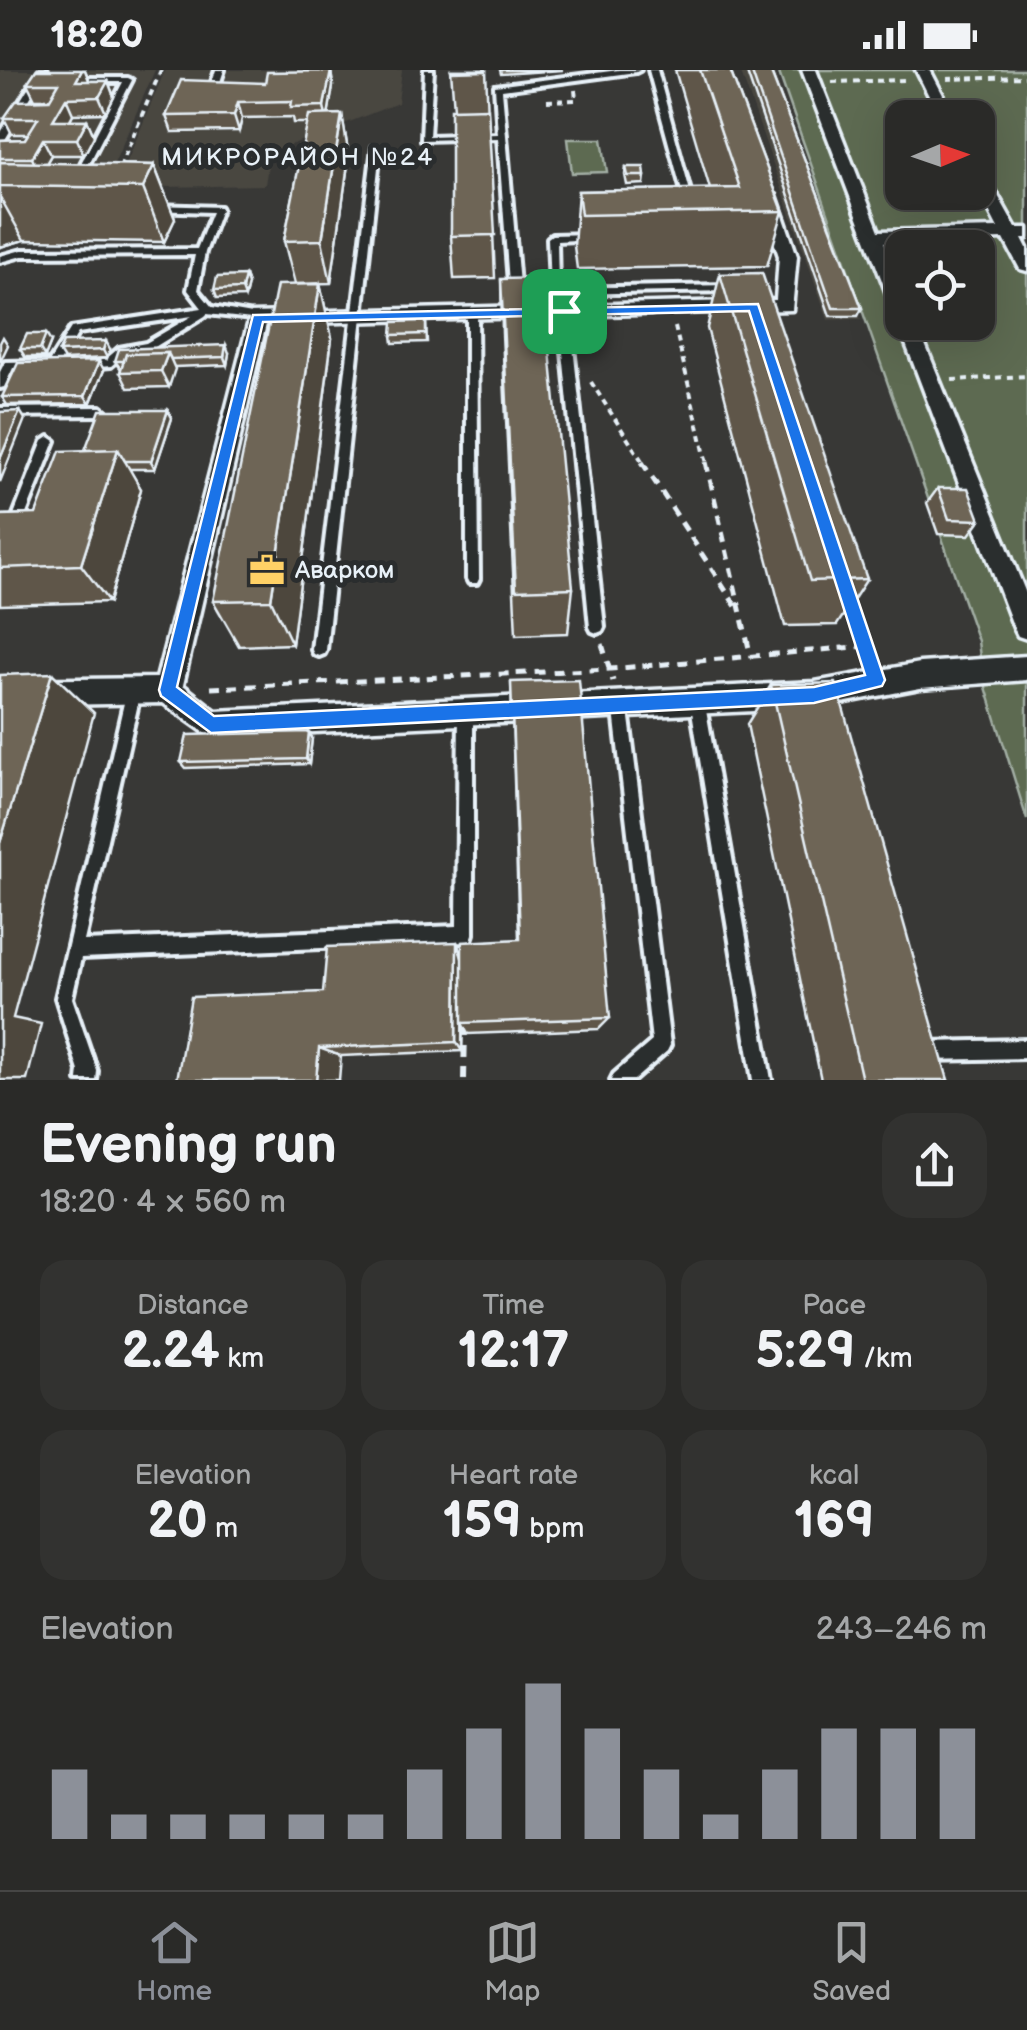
<!DOCTYPE html>
<meta charset="utf-8">
<style>
body{margin:0;font-family:"Balsamiq Sans",sans-serif;background:#323230;color:#f1f3f6;height:100vh;display:flex;flex-direction:column;font-size:38px;white-space:nowrap}
*{box-sizing:border-box;margin:0}
p{font-size:32px;color:#a5a7a8}
.icon{flex:none;width:55px;height:55px;fill:none;stroke:currentColor;stroke-width:2;stroke-linecap:round;stroke-linejoin:round}
.map{position:relative;height:1010px;overflow:hidden}
.side{display:flex;flex-direction:column;background:#2a2a28;flex:1}
.side>*{flex:none}
.needle{width:65px;rotate:88deg}
.buttons{position:absolute;left:885px;top:30px;display:grid;gap:20px}
.buttons a{display:grid;place-items:center;width:110px;height:110px;border-radius:20px;background:#2a2a28;box-shadow:0 10px 40px #0002,0 0 0 2px #464645;font-size:50px}
.pin{position:absolute;display:grid;place-items:center;width:85px;height:85px;color:#fff;margin:-42px;border-radius:20px;box-shadow:0 5px 15px #0006}
.round{display:grid;place-items:center;flex:none;width:105px;height:105px;border-radius:30px;background:#323230}
.summary{display:flex;align-items:center;justify-content:space-between;height:170px;padding:0 40px}
h1{font-size:55px;font-weight:700;line-height:75px}
.metrics{display:grid;grid-template-columns:repeat(3,1fr);gap:15px;height:170px;padding:10px 40px}
.metrics div{display:grid;align-content:center;border-radius:25px;background:#323230;text-align:center}
.metrics b{font-size:50px;font-weight:700}
.metrics small{font-size:28px;font-weight:400}
.metrics p{font-size:28px}
.chart{height:280px;padding:20px 40px}
.chart p{display:flex;justify-content:space-between}
.chart svg{width:100%;height:180px;margin-top:10px;stroke:#8c9099;stroke-width:6}
.status{display:flex;justify-content:space-between;align-items:center;height:70px;padding:0 50px;background:#2a2a28;direction:ltr}
.status svg{height:28px;fill:currentColor}
.menu{display:flex;justify-content:space-around;align-items:center;height:140px;border-top:2px solid #464645;background:#2a2a28;font-size:28px;color:#a5a7a8}
.menu a{display:grid;justify-items:center;gap:5px}
.menu .current{color:#8c9099}
.map>svg:first-child{display:block}
</style>
<div class="status"><b>18:20</b><svg viewBox="0 0 49 12"><path d="M0 12V9h3v3zM5 12V6h3v6zM10 12V3h3v9zM15 12V0h3v12zM26 1h20v11H26zM47 4h2v5h-2z"/></svg></div>
<div class="map">
<svg width="1027" height="1010" viewBox="0 0 1027 1010">
<rect width="100%" height="100%" fill="#383836"/>
<filter id="ink" filterUnits="userSpaceOnUse"><feTurbulence type="fractalNoise" baseFrequency=".01" numOctaves="2"/><feDisplacementMap in="SourceGraphic" scale="20" xChannelSelector="R" yChannelSelector="G"/><feConvolveMatrix kernelMatrix="1 2 1 2 8 2 1 2 1" color-interpolation-filters="sRGB"/></filter>
<g filter="url(#ink)">
<path fill="#484640" d="M 0,0 L 155,0 L 103,119 L 0,120 Z
M 165,0 L 402,0 L 398,33 L 270,83 L 265,115 L 116,118 Z
M 740,0 L 773,0 L 861,249 L 828,250 Z"/>
<path fill="#5d6a51" stroke="#a2aea4" stroke-width="2.5" fill-rule="evenodd" d="M 778,0 L 1027,0 L 1027,750 L 982,604 L 978,571 ZM 902,48 L 978,48 L 978,122 L 902,122 ZM 902,178 L 978,178 L 978,252 L 902,252 Z
M 568,69 L 602,69 L 607,102 L 572,103 Z"/>
<g fill="none" stroke-linecap="round" stroke-linejoin="round">
<defs>
<path id="service" d="M 39,0 L 47,0 L 4,71 L 0,73 L 0,64 Z
M 216,0 L 224,0 L 218,18 L 214,20 L 210,18 Z
M 425,0 L 433,0 L 429,66 L 498,64 L 495,16 L 619,0 L 640,0 L 636,2 L 502,20 L 520,226 L 518,228 L 515,229 L 510,226 L 498,68 L 422,70 Z
M 649,0 L 657,0 L 694,136 L 693,138 L 686,136 Z
M 73,8 L 128,8 L 132,10 L 81,109 L 77,112 L 73,109 L 123,12 L 70,12 L 69,10 Z
M 373,77 L 380,79 L 326,580 L 324,584 L 319,586 L 314,584 L 312,580 Z
M 154,135 L 220,137 L 221,139 L 205,182 L 198,220 L 212,237 L 258,245 L 261,246 L 261,250 L 207,244 L 205,246 L 153,278 L 126,283 L 111,296 L 87,298 L 82,294 L 87,290 L 105,290 L 119,278 L 146,273 L 192,246 L 78,263 L 57,297 L 13,298 L 4,317 L 0,318 L 0,302 L 5,292 L 50,291 L 71,258 L 202,238 L 188,220 L 195,185 L 22,186 L 0,192 L 0,186 L 22,180 L 197,179 L 212,142 L 151,140 L 151,136 Z
M 591,164 L 594,165 L 594,169 L 557,171 L 558,218 L 731,215 L 736,218 L 731,221 L 558,224 L 559,241 L 557,243 L 551,243 L 548,168 L 552,165 Z
M 564,238 L 569,241 L 604,557 L 602,561 L 597,563 L 592,561 L 590,557 L 559,241 Z
M 472,240 L 477,243 L 479,509 L 477,513 L 469,513 L 467,509 L 467,243 Z
M 101,337 L 106,341 L 101,345 L 0,346 L 0,338 Z
M 49,367 L 55,371 L 20,459 L 14,464 L 0,465 L 0,455 L 10,455 L 43,371 Z
M 134,614 L 139,616 L 141,620 L 84,871 L 457,856 L 459,639 L 461,634 L 466,633 L 471,634 L 473,639 L 473,864 L 471,870 L 465,872 L 81,888 L 72,928 L 97,1001 L 96,1010 L 78,1010 L 79,1001 L 56,928 L 127,620 L 129,616 Z
M 697,623 L 702,625 L 704,629 L 771,1010 L 753,1010 L 690,629 L 692,625 Z
M 620,626 L 625,628 L 627,632 L 670,975 L 667,981 L 634,1010 L 611,1010 L 614,1004 L 652,971 L 613,632 L 615,628 Z
M 1027,970 L 1027,988 L 926,990 L 920,987 L 917,981 L 920,975 L 926,972 Z"/>
<path id="minor" d="M 802,0 L 816,0 L 879,161 L 998,158 L 978,119 L 978,99 L 986,104 L 1016,158 L 1027,158 L 1027,168 L 1022,168 L 1027,178 L 1027,201 L 1020,199 L 1004,169 L 884,172 L 902,220 L 902,252 L 916,252 L 1027,526 L 1027,569 L 1018,566 L 1014,558 Z
M 916,0 L 930,0 L 955,48 L 940,48 Z
M 767,120 L 776,125 L 797,186 L 792,240 L 266,254 L 183,615 L 216,641 L 815,612 L 920,593 L 1027,586 L 1027,610 L 920,618 L 815,638 L 211,667 L 163,633 L 0,636 L 0,610 L 157,608 L 251,243 L 776,230 L 779,186 L 758,125 Z"/>
</defs>
<use href="#service" stroke="#e8f1f8" stroke-width="8"/>
<use href="#minor" stroke="#e8f1f8" stroke-width="7"/>
<path stroke="#e8f1f8" stroke-width="4" stroke-dasharray="6 5" stroke-linecap="butt" d="M 947,9 L 1027,7
M 832,12 L 906,10
M 547,31 L 576,30 L 575,20
M 120,97 L 161,0
M 675,257 L 707,394
M 952,310 L 1027,306
M 591,312 L 644,394"/>
<path stroke="#e8f1f8" stroke-width="5" stroke-dasharray="10 8" stroke-linecap="butt" d="M 642,392 L 737,538
M 706,392 L 751,587
M 853,540 L 869,590
M 602,574 L 613,611
M 211,618 L 610,599 L 865,576"/>
<path stroke="#e8f1f8" stroke-width="6" stroke-dasharray="12 10" stroke-linecap="butt" d="M 464,1010 L 465,957"/>
<use href="#service" fill="#2a2d2e" fill-rule="evenodd"/>
<use href="#minor" fill="#2a2d2e" fill-rule="evenodd"/>
</g>
<path fill="#5f574a" stroke="#e8f1f8" stroke-width="2.5" d="M 85,0 L 90,11 L 108,11 L 114,27 L 106,43 L 73,44 L 70,50 L 87,50 L 94,66 L 84,85 L 51,85 L 46,93 L 154,95 L 175,149 L 164,172 L 24,170 L 0,177 L 0,70 L 25,69 L 28,64 L 12,64 L 4,48 L 49,30 L 50,29 L 35,29 L 27,13 Z
M 451,0 L 486,0 L 495,208 L 454,209 L 451,166 L 454,39 Z
M 500,0 L 563,0 L 501,4 Z
M 675,0 L 730,0 L 783,141 L 767,196 L 577,199 L 574,176 L 578,121 L 710,119 Z
M 746,0 L 770,0 L 862,238 L 858,246 L 830,246 Z
M 331,1 L 333,16 L 328,45 L 342,44 L 349,87 L 331,213 L 295,214 L 284,171 L 308,53 L 294,53 L 293,47 L 242,48 L 239,61 L 172,62 L 166,46 L 265,13 Z
M 626,97 L 645,106 L 644,114 L 627,115 L 625,105 Z
M 720,204 L 867,509 L 837,555 L 785,556 L 707,258 Z
M 245,206 L 248,214 L 245,227 L 217,228 L 214,220 Z
M 501,209 L 573,518 L 568,563 L 516,565 L 502,263 Z
M 320,214 L 332,268 L 292,574 L 239,576 L 213,531 Z
M 426,251 L 427,272 L 393,273 L 392,265 Z
M 51,272 L 45,287 L 25,287 L 20,279 Z
M 110,279 L 107,288 L 64,290 L 59,282 Z
M 229,283 L 227,295 L 174,297 L 169,317 L 128,318 L 120,302 L 121,299 L 115,291 Z
M 104,300 L 90,334 L 7,335 L 2,327 Z
M 168,340 L 172,348 L 155,399 L 129,399 L 141,419 L 109,532 L 0,535 L 0,445 L 36,444 L 85,380 Z
M 938,418 L 980,450 L 969,465 L 938,464 L 927,433 Z
M 511,612 L 610,948 L 599,959 L 468,964 L 463,955 L 462,981 L 341,986 L 177,1010 L 323,922 L 457,872 L 462,887 L 519,869 Z
M 771,615 L 948,1010 L 821,1010 L 747,654 Z
M 312,668 L 309,694 L 186,698 L 181,692 Z"/>
<path fill="#4d473c" stroke="#e8f1f8" stroke-width="2.5" d="M 82,0 L 85,0 L 90,13 L 76,11 Z
M 331,1 L 333,16 L 327,52 L 324,36 Z
M 108,11 L 114,27 L 106,43 L 99,27 Z
M 66,28 L 73,44 L 61,66 L 53,50 Z
M 238,32 L 242,48 L 239,61 L 234,45 Z
M 342,44 L 349,87 L 331,213 L 322,170 Z
M 87,50 L 94,66 L 84,85 L 77,69 Z
M 43,69 L 51,85 L 40,104 L 32,88 Z
M 154,95 L 175,149 L 164,172 L 143,118 Z
M 0,127 L 24,170 L 0,177 Z
M 245,206 L 248,214 L 245,227 L 242,219 Z
M 320,214 L 332,268 L 292,574 L 271,530 Z
M 46,264 L 51,272 L 45,287 L 40,279 Z
M 3,267 L 8,275 L 0,292 L 0,273 Z
M 106,271 L 110,279 L 107,288 L 103,280 Z
M 226,275 L 229,283 L 227,295 L 224,287 Z
M 168,283 L 175,299 L 169,317 L 161,301 Z
M 99,291 L 104,300 L 90,334 L 85,326 Z
M 168,340 L 172,348 L 155,399 L 151,391 Z
M 20,341 L 25,349 L 0,412 L 0,389 Z
M 118,379 L 141,419 L 109,532 L 81,495 Z
M 52,603 L 94,643 L 13,948 L 41,954 L 27,1010 L 0,1010 L 0,773 Z
M 309,662 L 312,668 L 309,694 L 306,689 Z
M 457,872 L 463,891 L 462,981 L 456,972 Z
M 319,978 L 341,986 L 339,1010 L 316,1010 Z"/>
<path fill="#6e6556" stroke="#e8f1f8" stroke-width="2.5" d="M 36,0 L 82,0 L 76,11 L 108,11 L 99,27 L 66,28 L 53,50 L 87,50 L 77,69 L 43,69 L 32,88 L 0,88 L 0,70 L 25,69 L 38,48 L 4,48 L 16,31 L 49,30 L 59,13 L 27,13 Z
M 451,0 L 486,0 L 486,1 L 452,2 Z
M 700,0 L 730,0 L 783,141 L 581,145 L 578,121 L 740,118 Z
M 751,0 L 770,0 L 862,238 L 833,238 Z
M 331,1 L 324,36 L 291,37 L 292,31 L 238,32 L 234,45 L 166,46 L 181,10 L 265,13 L 267,2 Z
M 488,38 L 495,165 L 451,166 L 451,39 Z
M 342,44 L 322,170 L 284,171 L 309,45 Z
M 0,92 L 154,95 L 143,118 L 0,116 Z
M 626,97 L 644,97 L 645,106 L 628,106 Z
M 762,203 L 867,509 L 810,511 L 720,204 Z
M 245,206 L 242,219 L 214,220 L 217,207 Z
M 543,208 L 573,518 L 516,520 L 501,209 Z
M 320,214 L 271,530 L 213,531 L 277,215 Z
M 426,251 L 426,264 L 392,265 L 393,252 Z
M 27,264 L 46,264 L 40,279 L 20,279 Z
M 106,271 L 103,280 L 59,282 L 63,272 Z
M 226,275 L 224,287 L 171,289 L 168,283 L 126,284 L 124,291 L 115,291 L 119,279 Z
M 168,283 L 161,301 L 120,302 L 126,284 Z
M 99,291 L 85,326 L 2,327 L 18,293 Z
M 100,340 L 168,340 L 151,391 L 125,391 L 118,379 L 85,380 Z
M 20,341 L 0,389 L 0,342 Z
M 118,379 L 81,495 L 0,498 L 0,445 L 36,444 L 60,381 Z
M 938,418 L 968,418 L 980,450 L 949,449 Z
M 52,603 L 0,773 L 0,605 Z
M 579,610 L 610,948 L 462,953 L 462,872 L 520,869 L 511,612 Z
M 836,613 L 948,1010 L 862,1010 L 771,615 Z
M 309,662 L 306,689 L 181,692 L 187,665 Z
M 457,872 L 456,972 L 319,978 L 316,1010 L 177,1010 L 191,927 L 323,922 L 327,877 Z"/>
</g>
<path fill="#1a73e8" stroke="#fff" stroke-width="2.5" fill-rule="evenodd" d="M 758,234 L 885,610 L 882,616 L 814,633 L 211,663 L 161,626 L 159,620 L 253,245 ZM 749,241 L 865,605 L 814,617 L 214,646 L 177,617 L 263,252 Z"/>
<defs>
<symbol id="office-bare" viewBox="-9 -9 18 18"><path d="M-6-3h4V-5.5h4V-3h4V5H-6ZM-1-4.5V-3h2v-1.5ZM-6 0V1H6V0Z" fill="#ffd166" stroke="#2a2d2e" stroke-width="2.5" paint-order="stroke"/></symbol>
</defs>
<g fill-rule="evenodd">
<use href="#office-bare" x="242" y="475" width="50" height="50"/>
</g>
<g text-anchor="middle" dominant-baseline="central" stroke-width="10" stroke-linejoin="round" paint-order="stroke">
<g font-size="25" letter-spacing="2.5" fill="#e8f1f8" stroke="#2a2d2e">
<text x="298" y="87">МИКРОРАЙОН №24</text>
</g>
<g font-size="25" fill="#e8f1f8" stroke="#2a2d2e" text-anchor="start">
<text x="295" y="500">Аварком</text>
</g>
</g>
</svg>
<div class="buttons">
<a><svg class="needle" viewBox="-14 -14 28 28"><path d="M0-13l5 13h-10z" fill="#e53935"/><path d="M0 13l5-13h-10z" fill="#a5a7a8"/></svg></a>
<a><svg class="icon" aria-label="locate" viewBox="0 0 24 24"><circle cx="12" cy="12" r="6"/><path d="M12 2v4M12 18v4M2 12h4M18 12h4"/></svg></a>
</div>
<div class="pin" style="left:564px;top:241px;background:#1e9e55"><svg class="icon" aria-label="arrive" viewBox="0 0 24 24"><path d="M6 21V4h12l-3 4 3 4H6"/></svg></div>
</div>
<section class="side">
<div class="summary"><div><h1>Evening run</h1><p>18:20 · 4 × 560 m</p></div><a class="round"><svg class="icon" aria-label="share" viewBox="0 0 24 24"><path d="M12 15V3M7 8l5-5 5 5M5 13v7h14v-7"/></svg></a></div>
<div class="metrics">
<div><p>Distance</p><b>2.24<small> km</small></b></div>
<div><p>Time</p><b>12:17</b></div>
<div><p>Pace</p><b>5:29<small> /km</small></b></div>
</div>
<div class="metrics">
<div><p>Elevation</p><b>20<small> m</small></b></div>
<div><p>Heart rate</p><b>159<small> bpm</small></b></div>
<div><p>kcal</p><b>169</b></div>
</div>
<div class="chart"><p><span>Elevation</span>243–246 m</p>
<svg viewBox="0 0 160 44" preserveAspectRatio="none"><path d="M5 44V27M15 44V38M25 44V38M35 44V38M45 44V38M55 44V38M65 44V27M75 44V17M85 44V6M95 44V17M105 44V27M115 44V38M125 44V27M135 44V17M145 44V17M155 44V17"/></svg>
</div>
</section>
<nav class="menu">
<a class="current"><svg class="icon" aria-label="home" viewBox="0 0 24 24"><path d="M3 11l9-7 9 7M6 9v11h12V9"/></svg>Home</a>
<a><svg class="icon" aria-label="map" viewBox="0 0 24 24"><path d="M3 6l6-2 6 2 6-2v14l-6 2-6-2-6 2zM9 4v14M15 6v14"/></svg>Map</a>
<a><svg class="icon" aria-label="saved" viewBox="0 0 24 24"><path d="M7 4h10v16l-5-4-5 4z"/></svg>Saved</a>
</nav>
